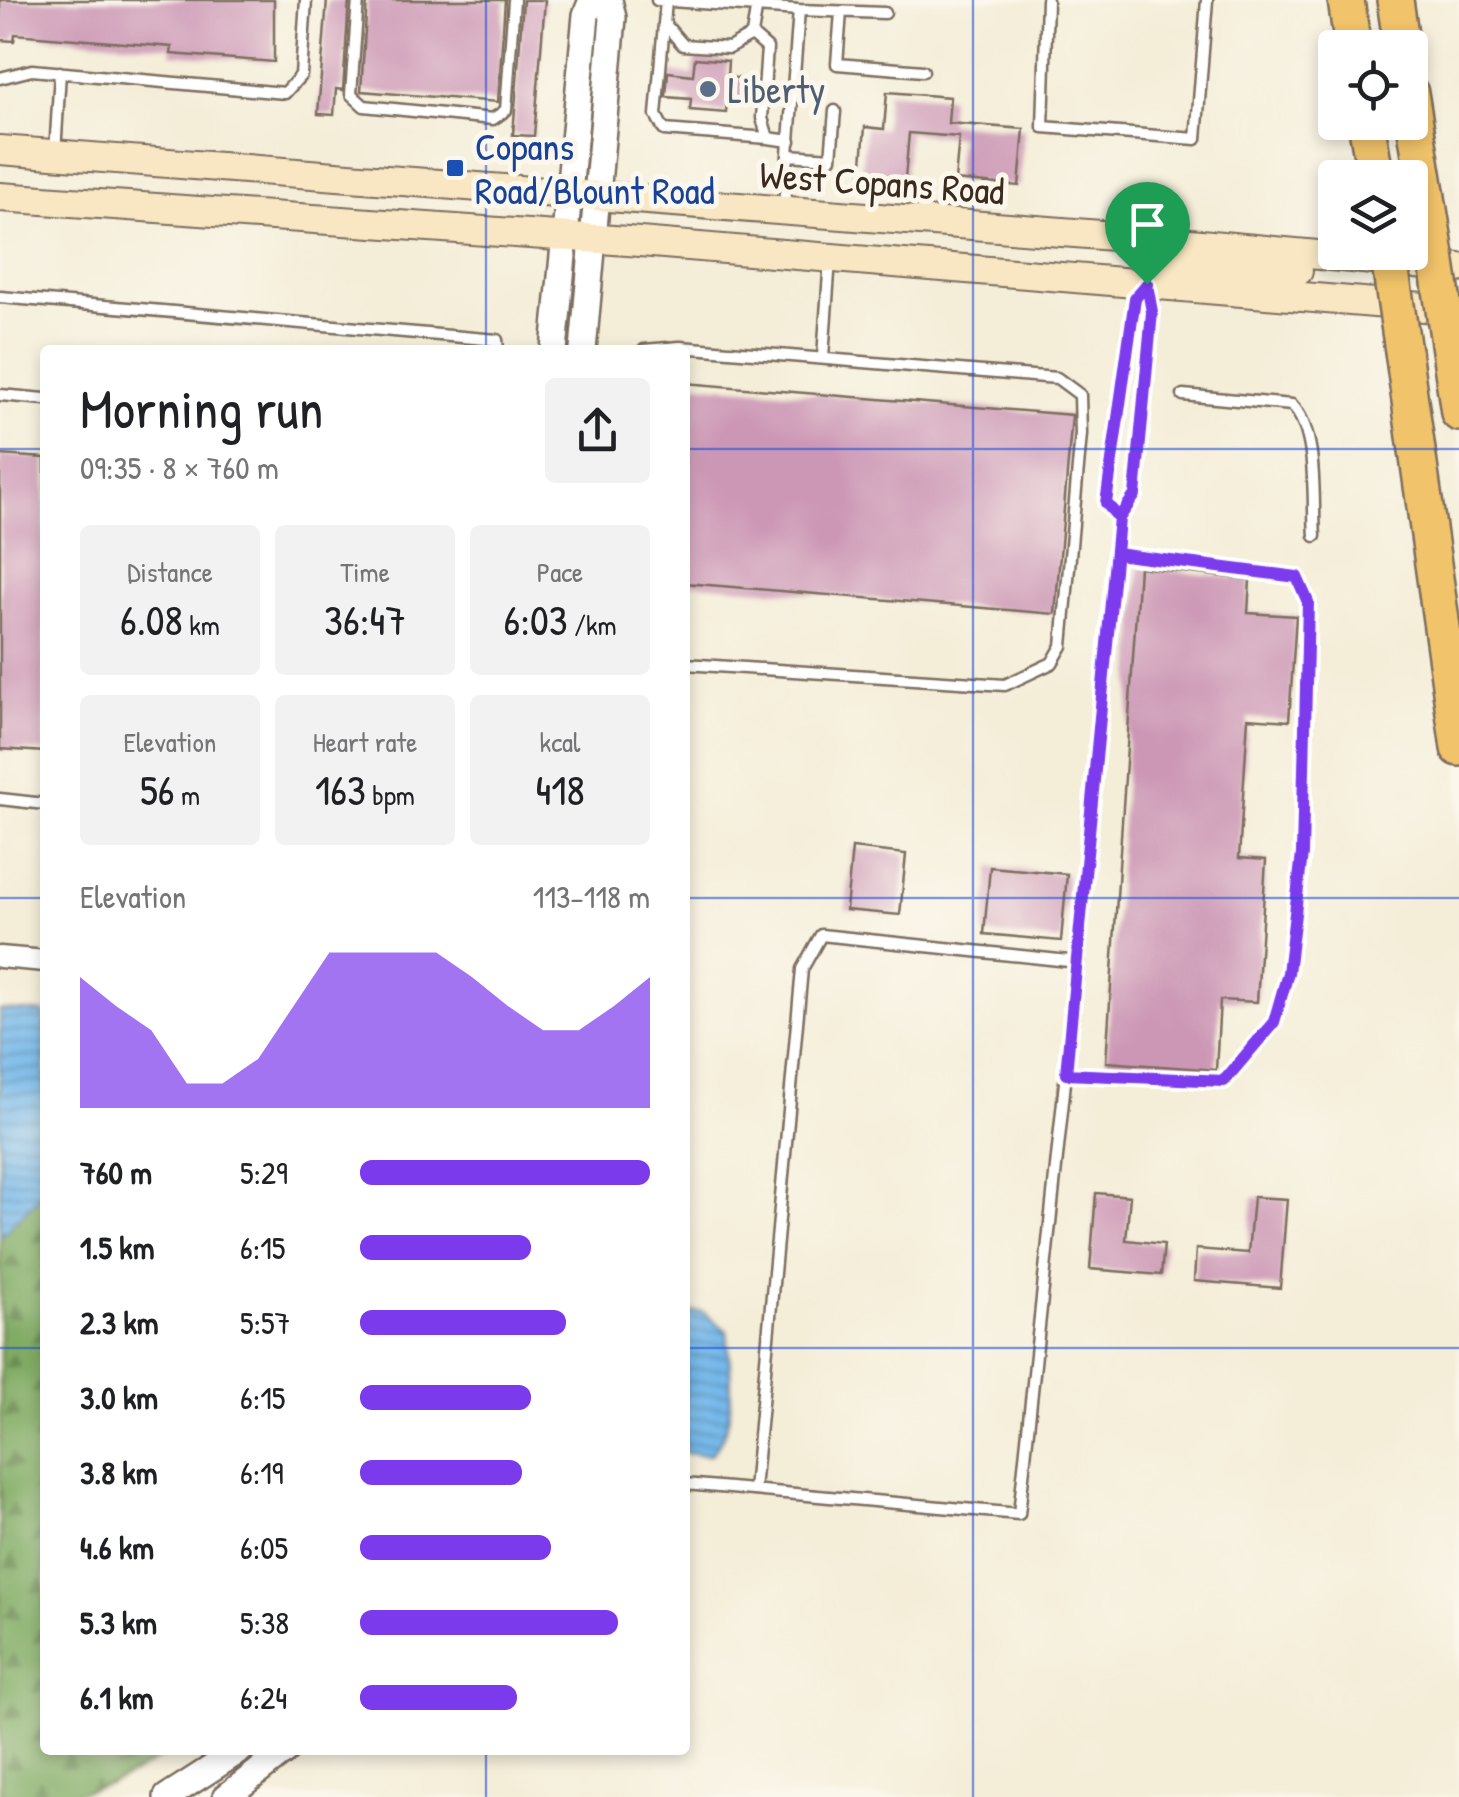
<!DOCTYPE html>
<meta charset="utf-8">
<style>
body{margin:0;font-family:"Patrick Hand",sans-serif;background:#f2f2f2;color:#202124;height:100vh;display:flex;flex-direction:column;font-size:38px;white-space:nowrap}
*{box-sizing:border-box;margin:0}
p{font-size:32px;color:#757577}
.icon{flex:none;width:55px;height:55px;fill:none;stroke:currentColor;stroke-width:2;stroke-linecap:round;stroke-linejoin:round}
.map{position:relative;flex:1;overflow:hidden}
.details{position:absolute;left:40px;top:345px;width:650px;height:1410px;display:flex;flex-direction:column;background:#fff;border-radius:10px;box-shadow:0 5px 15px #0003}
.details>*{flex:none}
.controls{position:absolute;left:1318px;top:30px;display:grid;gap:20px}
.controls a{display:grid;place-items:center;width:110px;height:110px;border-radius:10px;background:#fff;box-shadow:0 5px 15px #0003;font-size:50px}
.pin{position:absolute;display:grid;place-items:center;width:85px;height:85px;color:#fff;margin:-102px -42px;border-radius:50% 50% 50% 0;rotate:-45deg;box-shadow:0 0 10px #0007}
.pin .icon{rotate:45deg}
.round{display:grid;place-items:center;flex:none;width:105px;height:105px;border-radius:10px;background:#f2f2f2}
.head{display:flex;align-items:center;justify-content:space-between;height:170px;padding:0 40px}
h1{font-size:55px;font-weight:600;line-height:75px}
.metrics{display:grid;grid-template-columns:repeat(3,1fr);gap:15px;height:170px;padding:10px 40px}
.metrics div{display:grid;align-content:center;border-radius:10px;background:#f2f2f2;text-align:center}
.metrics b{font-size:42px;font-weight:600}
.metrics small{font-size:28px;font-weight:400}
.metrics p{font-size:28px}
.chart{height:280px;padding:20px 40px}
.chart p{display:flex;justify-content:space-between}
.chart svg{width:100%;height:180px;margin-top:10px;fill:#7c3aed;opacity:.7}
ul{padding:0 40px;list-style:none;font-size:32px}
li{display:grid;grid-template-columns:160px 120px 1fr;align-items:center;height:75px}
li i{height:25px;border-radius:12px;background:#7c3aed}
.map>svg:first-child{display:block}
</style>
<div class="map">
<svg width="1459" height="1797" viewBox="0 0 1459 1797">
<defs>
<pattern id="forest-firs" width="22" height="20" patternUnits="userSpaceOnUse" patternTransform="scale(2.5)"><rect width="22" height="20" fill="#80ab63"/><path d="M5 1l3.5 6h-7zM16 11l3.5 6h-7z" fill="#6a8b51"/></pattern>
<pattern id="water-rules" width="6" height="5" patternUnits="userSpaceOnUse" patternTransform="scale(2.5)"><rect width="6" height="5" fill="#74b8ea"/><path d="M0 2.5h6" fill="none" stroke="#6096bd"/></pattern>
</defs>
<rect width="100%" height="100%" fill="#fbf7ec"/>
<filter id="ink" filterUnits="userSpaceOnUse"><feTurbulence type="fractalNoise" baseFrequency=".01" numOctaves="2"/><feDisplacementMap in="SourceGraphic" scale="20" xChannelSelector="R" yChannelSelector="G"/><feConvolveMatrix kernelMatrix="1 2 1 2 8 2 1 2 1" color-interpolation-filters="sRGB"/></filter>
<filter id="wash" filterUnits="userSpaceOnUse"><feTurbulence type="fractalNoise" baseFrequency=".0048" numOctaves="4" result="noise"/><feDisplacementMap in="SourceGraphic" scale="40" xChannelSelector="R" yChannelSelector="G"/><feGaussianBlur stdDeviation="2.25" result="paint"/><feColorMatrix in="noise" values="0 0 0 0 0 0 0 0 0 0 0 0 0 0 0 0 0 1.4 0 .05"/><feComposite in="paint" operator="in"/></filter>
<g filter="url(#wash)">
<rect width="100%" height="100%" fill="#f4edd8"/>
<path fill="url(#forest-firs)" stroke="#5e6a40" stroke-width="2.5" d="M 45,1191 L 45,1750 L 172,1750 C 107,1794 75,1797 0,1797 L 0,1237 Z"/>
<path fill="url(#water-rules)" stroke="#587184" stroke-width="2.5" d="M 0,1010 L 45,1013 L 45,1191 L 0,1237 Z
M 685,1312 L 703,1312 L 727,1331 C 730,1368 740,1428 709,1455 L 685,1453 Z"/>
<g id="blocks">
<path fill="#cc97b5" d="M 0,0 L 274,0 L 274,62 L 171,54 L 172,47 L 15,34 L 14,41 L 0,40 Z
M 327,0 L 349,0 L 343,90 L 336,89 L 334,115 L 318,114 Z
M 367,0 L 505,0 L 498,102 L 361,91 Z
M 523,0 L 545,0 L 534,136 L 513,135 Z
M 695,58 L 728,61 L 727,77 L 756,80 L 754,104 L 727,101 L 726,113 L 690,110 L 691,99 L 666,97 L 668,72 L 693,75 Z
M 887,92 L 950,97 L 948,123 L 1024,129 L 1019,186 L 955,180 L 959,137 L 909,133 L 905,179 L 861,175 L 865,127 L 884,129 Z
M 685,383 L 1072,415 L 1055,614 L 685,583 Z
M 0,455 L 45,458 L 45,752 L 0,749 Z
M 1139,567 L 1250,580 L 1248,613 L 1296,616 L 1289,721 L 1248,718 L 1239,858 L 1266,860 L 1257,1002 L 1220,1000 L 1216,1070 L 1106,1062 Z
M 852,848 L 906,854 L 900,915 L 846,910 Z
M 990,867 L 1067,874 L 1061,941 L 984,934 Z
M 1096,1193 L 1130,1196 L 1126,1240 L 1164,1244 L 1161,1275 L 1090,1269 Z
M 1253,1197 L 1287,1199 L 1280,1288 L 1194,1281 L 1196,1249 L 1248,1253 Z"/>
</g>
</g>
<g filter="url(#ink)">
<use href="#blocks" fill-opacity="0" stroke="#7c6e5f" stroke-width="2.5"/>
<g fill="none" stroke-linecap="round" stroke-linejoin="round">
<defs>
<path id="service" d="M 358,0 L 351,94 L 364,106 L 493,119 L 506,110 L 514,0
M 657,0 L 799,10 L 784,207
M 1047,0 L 1043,127 L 1196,139 L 1207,0
M 666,1 L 656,115 L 664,130 L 768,138
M 757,4 L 752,35 L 767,48 L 762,118 L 768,138 L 790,141
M 799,10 L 885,13
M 841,12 L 837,64 L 923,71
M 664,23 L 683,45 L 729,48 L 752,35
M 0,78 L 32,70 L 285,93 L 301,75 L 306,0
M 55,153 L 60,72
M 789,155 L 831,158 L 835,111
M 0,297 L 497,340 L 498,350
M 644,350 L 680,347 L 1057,378 L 1080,395 L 1081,434 L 1062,646 L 1052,663 L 1005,685 L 685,664
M 823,357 L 830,259
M 0,395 L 45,399
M 1183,395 L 1292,405 C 1319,434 1312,499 1315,536
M 1119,518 L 1106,503 L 1135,298 L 1143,289
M 0,799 L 45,804
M 1066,1074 L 1225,1081 L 1275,1022 L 1288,973 L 1302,854 L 1308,601 L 1297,577 L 1116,555
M 685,1484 L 1019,1514 L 1079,951 L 1119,518 L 1135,495 L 1152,312 L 1148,287
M 754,1490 L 802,969 L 821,935 L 1078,962"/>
<path id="minor" d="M 0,957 L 45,961"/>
<path id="tertiary" d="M 554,350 L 586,15 L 592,0
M 583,350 L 613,18 L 609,0
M 167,1797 L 240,1750
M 226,1797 L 286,1750"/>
<path id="secondary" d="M 0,150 L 1114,236 L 1459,268
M 0,197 L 628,241 L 1459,310
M 1158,275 L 1166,269 L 1298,271"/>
<path id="motorway" d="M 1346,0 L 1353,48
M 1395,0 L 1402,48
M 1410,93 L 1431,222
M 1366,122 L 1376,178
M 1403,351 L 1459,748
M 1451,357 L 1459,413"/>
</defs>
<use href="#service" stroke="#7c6e5f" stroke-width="15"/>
<use href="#minor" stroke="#7c6e5f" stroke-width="25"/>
<use href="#tertiary" stroke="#7c6e5f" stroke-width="30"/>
<use href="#secondary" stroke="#7c6e5f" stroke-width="32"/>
<use href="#motorway" stroke="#7c6e5f" stroke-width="40"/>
<use href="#service" stroke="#fff" stroke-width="10"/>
<use href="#minor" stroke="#fff" stroke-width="20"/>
<use href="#tertiary" stroke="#fff" stroke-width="25"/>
<use href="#secondary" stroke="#f9e7c3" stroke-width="28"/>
<use href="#motorway" stroke="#f1c36a" stroke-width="35"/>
<defs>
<path id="motorway-bridge" d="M 1431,222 L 1451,357
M 1388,252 L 1403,351"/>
</defs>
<use href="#motorway-bridge" stroke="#7c6e5f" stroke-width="40" stroke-linecap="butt"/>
<use href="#motorway-bridge" stroke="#f1c36a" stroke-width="35"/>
</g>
</g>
<g fill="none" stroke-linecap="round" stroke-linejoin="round" filter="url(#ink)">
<defs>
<path id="route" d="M 1147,284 L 1152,312 L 1135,495 L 1119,518 L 1066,1074 L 1224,1081 L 1274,1022 L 1288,973 L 1302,854 L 1308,602 L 1297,577 L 1116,554 L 1119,518 L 1106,503 L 1135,298 L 1147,284"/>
</defs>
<use href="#route" stroke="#fff" stroke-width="20"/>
<use href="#route" stroke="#7c3aed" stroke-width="12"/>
</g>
<path fill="none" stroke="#1d4ed8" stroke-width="2.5" stroke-opacity="0.55" d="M 486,0 L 486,350M 973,0 L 973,1797M 0,449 L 45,449M 685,449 L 1459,449M 0,898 L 45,898M 685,898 L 1459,898M 0,1348 L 45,1348M 685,1348 L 1459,1348M 486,1750 L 486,1797"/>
<circle fill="#5c6f8a" stroke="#fbf7ec" stroke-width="4" cx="708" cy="89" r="10"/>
<rect fill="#1a4fb4" stroke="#fbf7ec" stroke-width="4" x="445" y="158" width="20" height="20" rx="5"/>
<g text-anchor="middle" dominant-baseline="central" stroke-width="10" stroke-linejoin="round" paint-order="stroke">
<g font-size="38" fill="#4e5e75" stroke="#fbf7ec" text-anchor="start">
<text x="728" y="89">Liberty</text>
</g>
<g font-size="38" fill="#164399" stroke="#fbf7ec" text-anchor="start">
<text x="475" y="146">Copans<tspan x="475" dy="44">Road/Blount Road</tspan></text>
</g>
<g font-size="38" fill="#3b2a1e" stroke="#fbf7ec">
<text transform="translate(882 182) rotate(4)">West Copans Road</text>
</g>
</g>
</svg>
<div class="controls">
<a><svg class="icon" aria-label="locate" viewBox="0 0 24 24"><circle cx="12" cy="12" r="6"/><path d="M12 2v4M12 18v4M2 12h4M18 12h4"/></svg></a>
<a><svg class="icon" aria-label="layers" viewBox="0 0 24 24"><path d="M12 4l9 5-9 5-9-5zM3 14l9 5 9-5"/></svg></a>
</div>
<div class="pin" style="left:1147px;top:284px;background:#1e9e55"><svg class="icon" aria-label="arrive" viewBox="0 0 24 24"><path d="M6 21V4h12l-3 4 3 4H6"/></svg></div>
<section class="details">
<div class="head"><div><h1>Morning run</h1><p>09:35 · 8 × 760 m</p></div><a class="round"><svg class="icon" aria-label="share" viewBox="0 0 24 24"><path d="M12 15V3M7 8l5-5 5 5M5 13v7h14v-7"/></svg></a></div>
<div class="metrics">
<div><p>Distance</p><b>6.08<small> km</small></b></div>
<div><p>Time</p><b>36:47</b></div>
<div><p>Pace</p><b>6:03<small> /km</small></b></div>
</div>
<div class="metrics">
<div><p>Elevation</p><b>56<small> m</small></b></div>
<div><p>Heart rate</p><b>163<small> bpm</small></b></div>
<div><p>kcal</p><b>418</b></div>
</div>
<div class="chart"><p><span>Elevation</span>113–118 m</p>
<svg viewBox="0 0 160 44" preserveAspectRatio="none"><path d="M0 44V12L10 19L20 25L30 38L40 38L50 32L60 19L70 6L80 6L90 6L100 6L110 12L120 19L130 25L140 25L150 19L160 12V44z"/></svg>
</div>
<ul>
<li><b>760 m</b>5:29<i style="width:100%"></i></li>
<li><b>1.5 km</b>6:15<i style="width:59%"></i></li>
<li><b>2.3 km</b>5:57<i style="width:71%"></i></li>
<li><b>3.0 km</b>6:15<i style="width:59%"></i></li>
<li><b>3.8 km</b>6:19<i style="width:56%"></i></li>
<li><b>4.6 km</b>6:05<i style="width:66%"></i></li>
<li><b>5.3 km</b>5:38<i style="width:89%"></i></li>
<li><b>6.1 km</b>6:24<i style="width:54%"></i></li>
</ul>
</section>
</div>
